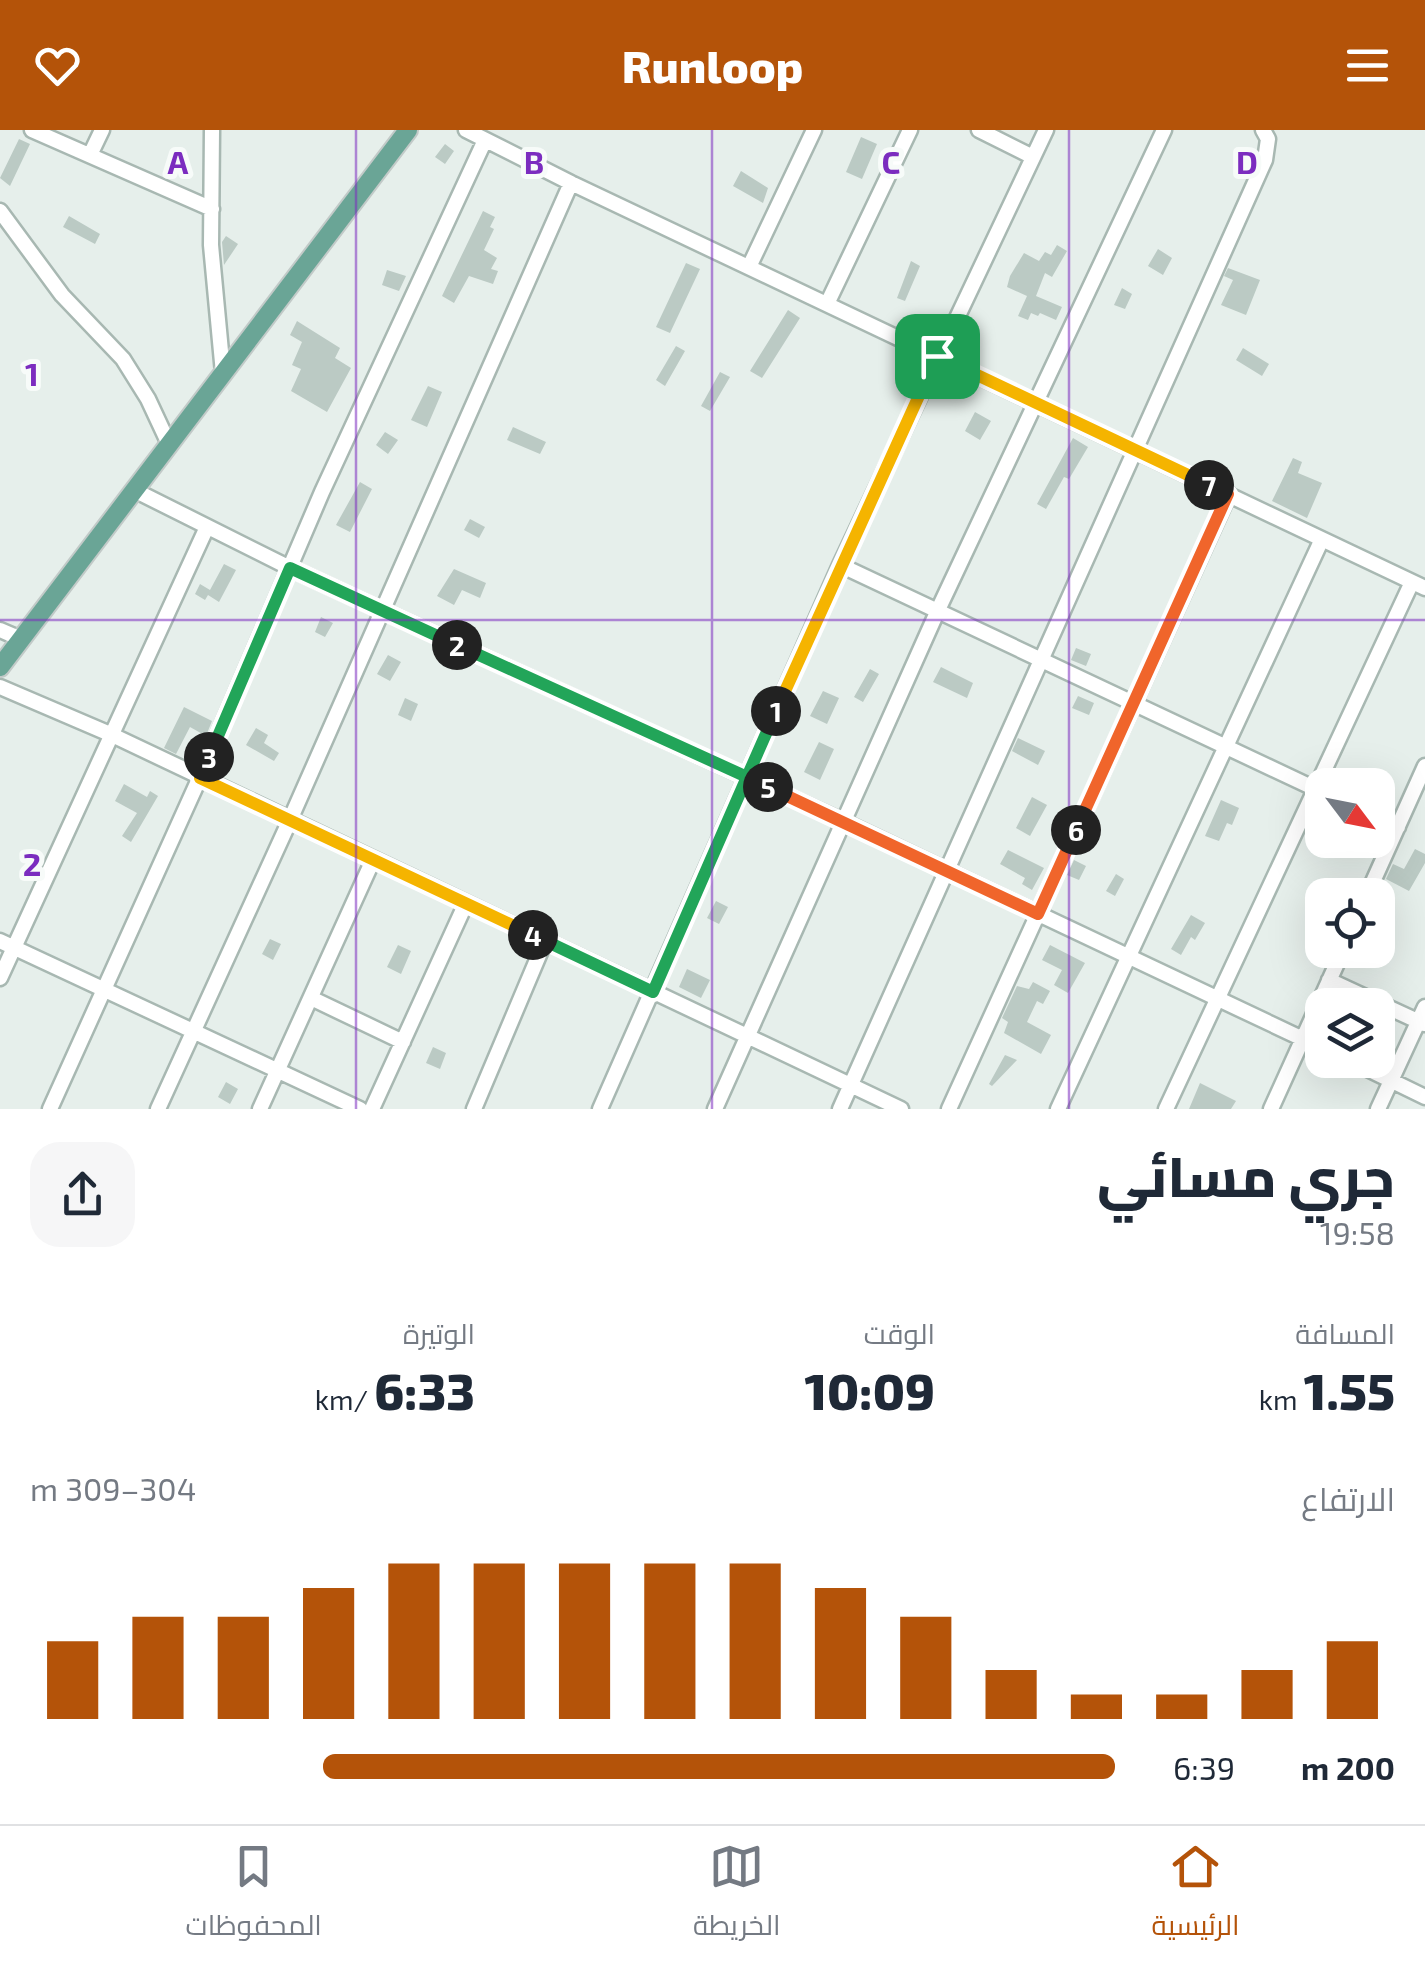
<!DOCTYPE html>
<html lang="ar">
<meta charset="utf-8">
<style>
body{margin:0;font-family:"Exo 2",Cairo,sans-serif;background:#f6f6f7;color:#1f2937;direction:rtl;height:100vh;display:flex;flex-direction:column;font-size:38px;white-space:nowrap}
*{box-sizing:border-box;margin:0}
p{font-size:32px;color:#747a83}
.icon{flex:none;width:55px;height:55px;fill:none;stroke:currentColor;stroke-width:2;stroke-linecap:round;stroke-linejoin:round}
.map{position:relative;height:979px;overflow:hidden;direction:ltr}
.panel{display:flex;flex-direction:column;background:#fff;flex:1}
.panel>*{flex:none}
.needle{width:65px;rotate:122deg}
.controls{position:absolute;left:1305px;top:638px;display:grid;gap:20px}
.controls a{display:grid;place-items:center;width:90px;height:90px;border-radius:20px;background:#fff;box-shadow:0 10px 40px #0002;font-size:50px}
.pin{position:absolute;display:grid;place-items:center;width:85px;height:85px;color:#fff;margin:-42px;border-radius:20px;box-shadow:0 5px 15px #0006}
.km{position:absolute;width:50px;height:50px;margin:-25px;border-radius:50%;background:#222;color:#fff;font-size:28px;line-height:50px;text-align:center}
.round{display:grid;place-items:center;flex:none;width:105px;height:105px;border-radius:30px;background:#f6f6f7}
.headline{display:flex;align-items:center;justify-content:space-between;height:170px;padding:0 30px}
h1{font-size:55px;font-weight:800;line-height:75px}
.stats{display:grid;grid-template-columns:repeat(3,1fr);gap:15px;height:170px;padding:10px 30px}
.stats div{display:grid;align-content:center}
.stats b{font-size:50px;font-weight:800}
.stats small{font-size:28px;font-weight:400}
.stats p{font-size:28px}
.chart{height:280px;padding:20px 30px}
.chart p{display:flex;justify-content:space-between}
.chart svg{width:100%;height:180px;margin-top:10px;stroke:#b45309;stroke-width:6}
ul{padding:0 30px;list-style:none;font-size:32px}
li{display:grid;grid-template-columns:160px 120px 1fr;align-items:center;height:75px}
li i{height:25px;border-radius:12px;background:#b45309}
header{display:flex;justify-content:space-between;align-items:center;height:130px;padding:0 30px;background:#b45309;color:#fff;font-size:45px;font-weight:800}
.dock{display:flex;justify-content:space-around;align-items:center;height:140px;border-top:2px solid #e0e1e3;background:#fff;font-size:28px;color:#747a83}
.dock a{display:grid;justify-items:center;gap:5px}
.dock .on{color:#b45309}
.map>svg:first-child{display:block}
</style>
<header><svg class="icon" aria-label="menu" viewBox="0 0 24 24"><path d="M4 6h16M4 12h16M4 18h16"/></svg>Runloop<svg class="icon" aria-label="heart" viewBox="0 0 24 24"><path d="M12 20l-8-8c-3-5 5-10 8-4 3-6 11-1 8 4z"/></svg></header>
<div class="map">
<svg width="1425" height="979" viewBox="0 0 1425 979">
<rect width="100%" height="100%" fill="#e6efeb"/>
<path fill="#bbcac4" d="M 861,7 L 877,14 L 862,49 L 846,42 Z
M 19,9 L 30,14 L 10,56 L 0,48 Z
M 445,14 L 454,21 L 445,34 L 435,27 Z
M 741,41 L 768,58 L 763,73 L 733,56 Z
M 483,81 L 495,87 L 490,97 L 494,99 L 484,120 L 497,128 L 491,139 L 498,141 L 493,154 L 469,146 L 454,173 L 442,166 Z
M 69,86 L 100,104 L 95,114 L 63,97 Z
M 226,106 L 238,114 L 224,135 L 222,112 Z
M 1057,115 L 1067,121 L 1052,147 L 1045,143 L 1036,166 L 1062,177 L 1056,190 L 1040,183 L 1038,186 L 1031,183 L 1028,190 L 1018,186 L 1027,166 L 1007,157 L 1010,146 L 1024,123 L 1039,131 L 1045,122 L 1051,125 Z
M 1158,119 L 1172,128 L 1163,145 L 1148,136 Z
M 911,131 L 920,136 L 905,171 L 897,168 Z
M 686,133 L 700,139 L 670,203 L 656,197 Z
M 1228,138 L 1260,150 L 1246,185 L 1221,175 L 1233,150 L 1224,146 Z
M 387,140 L 406,146 L 399,161 L 382,155 Z
M 1122,158 L 1132,164 L 1125,179 L 1114,175 Z
M 788,180 L 800,188 L 762,248 L 750,241 Z
M 297,191 L 340,218 L 335,228 L 351,238 L 327,282 L 291,261 L 301,239 L 292,235 L 302,212 L 290,205 Z
M 676,216 L 685,221 L 665,256 L 656,250 Z
M 1243,218 L 1269,234 L 1262,246 L 1236,230 Z
M 720,242 L 730,247 L 710,281 L 701,276 Z
M 428,256 L 442,262 L 427,297 L 411,290 Z
M 975,282 L 991,291 L 980,310 L 965,301 Z
M 513,297 L 546,312 L 540,324 L 507,310 Z
M 385,302 L 398,310 L 388,324 L 376,315 Z
M 1073,308 L 1088,317 L 1069,349 L 1064,347 L 1046,379 L 1037,374 Z
M 1293,328 L 1302,332 L 1298,343 L 1322,353 L 1307,388 L 1272,371 Z
M 360,352 L 372,359 L 350,402 L 336,395 Z
M 470,389 L 485,397 L 479,408 L 464,400 Z
M 224,434 L 236,440 L 219,472 L 208,465 L 205,470 L 195,464 L 200,454 L 210,460 Z
M 454,439 L 486,453 L 480,468 L 462,460 L 454,475 L 437,466 Z
M 321,487 L 333,493 L 325,507 L 315,502 Z
M 1076,518 L 1091,524 L 1086,536 L 1071,530 Z
M 388,525 L 401,532 L 390,551 L 377,544 Z
M 941,537 L 973,553 L 967,568 L 933,552 Z
M 870,539 L 879,544 L 863,572 L 854,567 Z
M 823,561 L 839,568 L 827,594 L 810,586 Z
M 1078,566 L 1094,573 L 1089,585 L 1072,578 Z
M 405,568 L 418,574 L 411,591 L 398,585 Z
M 184,577 L 212,591 L 206,606 L 190,597 L 176,624 L 164,618 Z
M 256,598 L 268,605 L 264,613 L 279,623 L 274,631 L 246,615 Z
M 1018,608 L 1045,621 L 1038,635 L 1012,621 Z
M 819,612 L 834,619 L 820,650 L 804,642 Z
M 124,654 L 147,667 L 150,661 L 158,666 L 131,712 L 122,706 L 137,683 L 115,671 Z
M 1032,667 L 1047,675 L 1030,706 L 1016,698 Z
M 1221,670 L 1239,678 L 1232,695 L 1227,693 L 1219,711 L 1205,706 Z
M 1415,719 L 1425,724 L 1425,733 L 1409,761 L 1386,749 L 1393,734 L 1404,739 Z
M 1008,720 L 1044,738 L 1032,760 L 1022,754 L 1025,748 L 1000,734 Z
M 1074,730 L 1086,736 L 1079,750 L 1067,745 Z
M 1116,744 L 1124,749 L 1115,766 L 1106,761 Z
M 716,771 L 728,777 L 719,794 L 707,788 Z
M 1191,785 L 1205,793 L 1195,810 L 1191,807 L 1181,825 L 1171,819 Z
M 270,809 L 281,814 L 273,830 L 262,824 Z
M 398,815 L 411,821 L 401,844 L 387,837 Z
M 1050,815 L 1085,833 L 1068,863 L 1054,855 L 1062,840 L 1042,830 Z
M 687,839 L 710,850 L 701,868 L 679,857 Z
M 1033,852 L 1050,861 L 1043,874 L 1037,871 L 1027,892 L 1051,905 L 1041,924 L 1004,903 L 1008,892 L 1002,888 L 1017,856 L 1029,859 Z
M 433,917 L 446,923 L 440,939 L 426,933 Z
M 1005,925 L 1017,930 L 992,956 L 989,954 Z
M 226,952 L 238,959 L 230,974 L 218,967 Z
M 1200,953 L 1236,971 L 1231,979 L 1189,979 Z"/>
<g fill="none" stroke-linecap="round" stroke-linejoin="round">
<defs>
<path id="minor" d="M 32,0 L 212,79
M 212,0 L 211,115 L 223,243
M 466,0 L 571,53 L 1425,458
M 979,0 L 1033,27
M 90,25 L 102,0
M 0,81 L 62,165 L 123,229 L 148,269 L 169,314
M 749,137 L 814,0
M 827,174 L 910,0
M 134,360 L 290,438 L 844,692 L 1322,918
M 840,435 L 1322,662
M 0,500 L 21,509
M 0,557 L 110,604 L 901,979
M 1378,687 L 1398,697
M 1367,765 L 1425,636
M 0,811 L 360,979
M 0,848 L 207,397
M 1329,850 L 1424,894
M 311,868 L 403,912
M 1349,930 L 1425,967
M 50,979 L 200,647 L 322,362 L 485,10
M 158,979 L 290,690 L 571,53
M 260,979 L 373,730
M 372,979 L 466,773
M 474,979 L 545,811
M 600,979 L 840,435 L 1046,0
M 715,979 L 938,480 L 1164,0
M 840,979 L 1265,30 L 1268,9 L 1263,0
M 949,979 L 1229,364
M 1058,979 L 1322,409
M 1166,979 L 1412,452
M 1271,979 L 1343,820
M 1378,979 L 1425,877"/>
<path id="major" d="M 0,537 L 408,0"/>
</defs>
<use href="#minor" stroke="#a8b8b2" stroke-width="19"/>
<use href="#major" stroke="#c2cac8" stroke-width="22"/>
<use href="#minor" stroke="#fff" stroke-width="14"/>
<use href="#major" stroke="#6aa596" stroke-width="18"/>
</g>
<g fill="none" stroke-linecap="round" stroke-linejoin="round">
<defs>
<path id="split-1" d="M 776,581 L 937,226"/>
<path id="split-2" d="M 457,515 L 747,647 L 776,581"/>
<path id="split-3" d="M 209,627 L 290,438 L 457,515"/>
<path id="split-4" d="M 209,627 L 200,648 L 533,805"/>
<path id="split-5" d="M 533,805 L 653,862 L 747,647 L 768,657"/>
<path id="split-6" d="M 768,657 L 1038,784 L 1076,700"/>
<path id="split-7" d="M 1076,700 L 1228,364 L 1209,355"/>
<path id="split-8" d="M 937,226 L 1209,355"/>
</defs>
<use href="#split-1" stroke="#fff" stroke-width="20"/>
<use href="#split-2" stroke="#fff" stroke-width="20"/>
<use href="#split-3" stroke="#fff" stroke-width="20"/>
<use href="#split-4" stroke="#fff" stroke-width="20"/>
<use href="#split-5" stroke="#fff" stroke-width="20"/>
<use href="#split-6" stroke="#fff" stroke-width="20"/>
<use href="#split-7" stroke="#fff" stroke-width="20"/>
<use href="#split-8" stroke="#fff" stroke-width="20"/>
<use href="#split-1" stroke="#f5b400" stroke-width="12"/>
<use href="#split-2" stroke="#22a559" stroke-width="12"/>
<use href="#split-3" stroke="#22a559" stroke-width="12"/>
<use href="#split-4" stroke="#f5b400" stroke-width="12"/>
<use href="#split-5" stroke="#22a559" stroke-width="12"/>
<use href="#split-6" stroke="#f0652b" stroke-width="12"/>
<use href="#split-7" stroke="#f0652b" stroke-width="12"/>
<use href="#split-8" stroke="#f5b400" stroke-width="12"/>
</g>
<path fill="none" stroke="#7b2cbf" stroke-width="2.5" stroke-opacity="0.55" d="M 356,0 L 356,979M 712,0 L 712,979M 1069,0 L 1069,979M 0,490 L 1425,490"/>
<g font-size="32" text-anchor="middle" font-weight="bold" fill="#7b2cbf" stroke="#f7fbf9" stroke-width="10" stroke-linejoin="round" paint-order="stroke">
<text x="178" y="44">A</text>
<text x="534" y="44">B</text>
<text x="891" y="44">C</text>
<text x="1247" y="44">D</text>
<text x="32" y="256">1</text>
<text x="32" y="746">2</text>
</g>
</svg>
<div class="controls">
<a><svg class="needle" viewBox="-14 -14 28 28"><path d="M0-13l5 13h-10z" fill="#e53935"/><path d="M0 13l5-13h-10z" fill="#747a83"/></svg></a>
<a><svg class="icon" aria-label="locate" viewBox="0 0 24 24"><circle cx="12" cy="12" r="6"/><path d="M12 2v4M12 18v4M2 12h4M18 12h4"/></svg></a>
<a><svg class="icon" aria-label="layers" viewBox="0 0 24 24"><path d="M12 4l9 5-9 5-9-5zM3 14l9 5 9-5"/></svg></a>
</div>
<div class="pin" style="left:937px;top:226px;background:#1e9e55"><svg class="icon" aria-label="arrive" viewBox="0 0 24 24"><path d="M6 21V4h12l-3 4 3 4H6"/></svg></div>
<b class="km" style="left:776px;top:581px">1</b>
<b class="km" style="left:457px;top:515px">2</b>
<b class="km" style="left:209px;top:627px">3</b>
<b class="km" style="left:533px;top:805px">4</b>
<b class="km" style="left:768px;top:657px">5</b>
<b class="km" style="left:1076px;top:700px">6</b>
<b class="km" style="left:1209px;top:355px">7</b>
</div>
<section class="panel">
<div class="headline"><div><h1>جري مسائي</h1><p>19:58</p></div><a class="round"><svg class="icon" aria-label="share" viewBox="0 0 24 24"><path d="M12 15V3M7 8l5-5 5 5M5 13v7h14v-7"/></svg></a></div>
<div class="stats">
<div><p>المسافة</p><b>1.55<small> km</small></b></div>
<div><p>الوقت</p><b>10:09</b></div>
<div><p>الوتيرة</p><b>6:33<small> /km</small></b></div>
</div>
<div class="chart"><p><span>الارتفاع</span>304–309 m</p>
<svg viewBox="0 0 160 44" preserveAspectRatio="none"><path d="M5 44V25M15 44V19M25 44V19M35 44V12M45 44V6M55 44V6M65 44V6M75 44V6M85 44V6M95 44V12M105 44V19M115 44V32M125 44V38M135 44V38M145 44V32M155 44V25"/></svg>
</div>
<ul>
<li><b>200 m</b>6:39<i style="width:73%"></i></li>
</ul>
</section>
<nav class="dock">
<a class="on"><svg class="icon" aria-label="home" viewBox="0 0 24 24"><path d="M3 11l9-7 9 7M6 9v11h12V9"/></svg>الرئيسية</a>
<a><svg class="icon" aria-label="map" viewBox="0 0 24 24"><path d="M3 6l6-2 6 2 6-2v14l-6 2-6-2-6 2zM9 4v14M15 6v14"/></svg>الخريطة</a>
<a><svg class="icon" aria-label="saved" viewBox="0 0 24 24"><path d="M7 4h10v16l-5-4-5 4z"/></svg>المحفوظات</a>
</nav>
